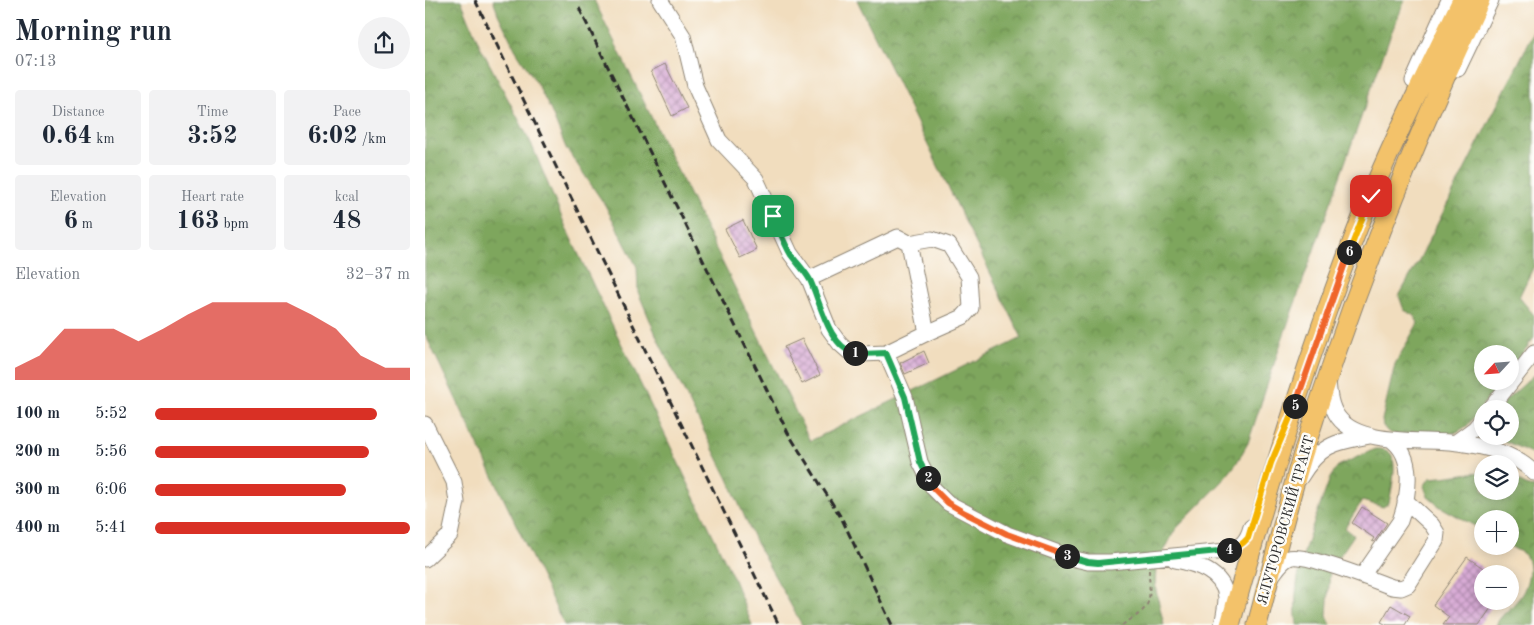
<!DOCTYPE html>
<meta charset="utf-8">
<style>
body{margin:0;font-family:"Old Standard TT",serif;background:#f2f2f3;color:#1f2937;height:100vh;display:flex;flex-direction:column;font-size:19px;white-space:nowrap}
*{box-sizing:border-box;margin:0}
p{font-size:16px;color:#747a83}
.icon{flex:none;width:28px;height:28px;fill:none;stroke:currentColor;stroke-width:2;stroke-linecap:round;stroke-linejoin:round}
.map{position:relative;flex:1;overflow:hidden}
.side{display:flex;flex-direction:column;background:#fff;width:425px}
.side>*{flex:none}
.needle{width:32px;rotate:244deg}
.fabs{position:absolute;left:1049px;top:345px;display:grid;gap:10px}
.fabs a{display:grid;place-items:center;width:45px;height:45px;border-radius:50%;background:#fff;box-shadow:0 2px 12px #0003;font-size:25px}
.pin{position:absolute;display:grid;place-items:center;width:42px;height:42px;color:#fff;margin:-21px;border-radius:10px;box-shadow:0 2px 8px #0006}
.km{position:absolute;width:25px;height:25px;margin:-12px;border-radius:50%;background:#222;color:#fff;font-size:14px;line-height:25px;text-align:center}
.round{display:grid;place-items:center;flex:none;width:52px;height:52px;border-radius:26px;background:#f2f2f3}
.overview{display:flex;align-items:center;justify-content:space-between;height:85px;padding:0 15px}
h1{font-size:28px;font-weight:800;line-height:38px}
.figures{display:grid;grid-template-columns:repeat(3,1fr);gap:8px;height:85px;padding:5px 15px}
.figures div{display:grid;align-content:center;border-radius:5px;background:#f2f2f3;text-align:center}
.figures b{font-size:25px;font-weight:800}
.figures small{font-size:14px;font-weight:400}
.figures p{font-size:14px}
.chart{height:140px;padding:10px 15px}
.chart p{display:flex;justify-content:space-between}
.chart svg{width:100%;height:90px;margin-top:5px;fill:#d93025;opacity:.7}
ul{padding:0 15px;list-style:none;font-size:16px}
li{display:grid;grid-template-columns:80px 60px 1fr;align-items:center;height:38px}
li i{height:12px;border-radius:6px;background:#d93025}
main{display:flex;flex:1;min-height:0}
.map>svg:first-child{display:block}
</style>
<main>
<section class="side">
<div class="overview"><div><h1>Morning run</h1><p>07:13</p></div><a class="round"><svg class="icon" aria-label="share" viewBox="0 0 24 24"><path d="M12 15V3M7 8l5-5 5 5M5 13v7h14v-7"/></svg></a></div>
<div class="figures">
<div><p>Distance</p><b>0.64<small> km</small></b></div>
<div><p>Time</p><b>3:52</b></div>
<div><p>Pace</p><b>6:02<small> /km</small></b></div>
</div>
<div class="figures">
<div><p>Elevation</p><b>6<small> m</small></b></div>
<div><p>Heart rate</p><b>163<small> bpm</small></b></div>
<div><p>kcal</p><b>48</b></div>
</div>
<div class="chart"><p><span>Elevation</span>32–37 m</p>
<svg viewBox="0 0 160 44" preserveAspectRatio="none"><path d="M0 44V38L10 32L20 19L30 19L40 19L50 25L60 19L70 12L80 6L90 6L100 6L110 6L120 12L130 19L140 32L150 38L160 38V44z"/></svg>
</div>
<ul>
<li><b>100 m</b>5:52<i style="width:87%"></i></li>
<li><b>200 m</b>5:56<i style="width:84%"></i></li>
<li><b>300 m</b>6:06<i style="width:75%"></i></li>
<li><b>400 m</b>5:41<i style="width:100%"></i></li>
</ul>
</section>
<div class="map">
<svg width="1109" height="625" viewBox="0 0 1109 625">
<defs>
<pattern id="forest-crowns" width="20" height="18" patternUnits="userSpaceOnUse" patternTransform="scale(1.25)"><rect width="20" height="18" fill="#7ea65d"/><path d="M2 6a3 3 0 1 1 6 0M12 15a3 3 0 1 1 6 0" fill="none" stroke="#67874d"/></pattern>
<pattern id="building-cross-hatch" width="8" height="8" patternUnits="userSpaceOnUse" patternTransform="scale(1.25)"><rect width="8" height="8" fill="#d8abd5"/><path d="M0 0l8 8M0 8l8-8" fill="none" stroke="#af8bad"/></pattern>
</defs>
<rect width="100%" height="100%" fill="#fdfcf7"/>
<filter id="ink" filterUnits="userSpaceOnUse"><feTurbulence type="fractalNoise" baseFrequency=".02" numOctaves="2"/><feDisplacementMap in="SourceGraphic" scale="10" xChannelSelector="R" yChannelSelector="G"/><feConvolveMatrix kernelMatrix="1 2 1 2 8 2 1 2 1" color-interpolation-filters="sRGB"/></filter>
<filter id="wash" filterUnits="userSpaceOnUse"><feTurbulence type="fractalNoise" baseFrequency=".0096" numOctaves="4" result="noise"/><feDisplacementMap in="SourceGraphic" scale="20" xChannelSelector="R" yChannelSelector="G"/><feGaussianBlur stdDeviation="1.12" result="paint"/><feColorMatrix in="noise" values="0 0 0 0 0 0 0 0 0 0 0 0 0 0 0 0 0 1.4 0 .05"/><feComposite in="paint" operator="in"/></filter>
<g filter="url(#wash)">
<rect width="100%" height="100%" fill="#f1ddbe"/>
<path fill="url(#forest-crowns)" stroke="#546844" d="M 0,0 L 36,0 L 54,44 L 106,143 L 142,230 L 308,577 L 327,625 L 139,625 L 0,334 Z
M 68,0 L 169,0 L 385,441 L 597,338 L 432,0 L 980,0 L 965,36 L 857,340 L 823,443 L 811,464 L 797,482 L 750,530 L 731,567 L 730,586 L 739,625 L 377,625 L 331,543 L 303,479 L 234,342 L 213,292 L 212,267 L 180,205 L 141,148 L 126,111 L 111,82 L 90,49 L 73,14 Z
M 1109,32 L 1109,266 L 1094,297 L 1109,315 L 1109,338 L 1085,370 L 1085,354 L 1058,354 L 1058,381 L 1076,381 L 1042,426 L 1030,433 L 975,436 L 963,432 L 958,426 L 957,420 L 970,364 L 993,323 L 989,315 L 979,310 L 974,296 L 994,260 Z
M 1109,374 L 1109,457 L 1104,452 L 1069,436 L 1085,436 L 1085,409 L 1072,409 C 1084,396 1098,387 1109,374 Z
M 950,449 C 956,449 962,449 966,454 C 973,464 966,492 964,503 L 958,507 L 937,501 L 920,528 L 929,535 L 905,570 L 902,616 L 906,625 L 872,625 C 864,575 889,525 905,478 L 913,466 Z
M 1057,472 L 1058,491 L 1085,491 L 1085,477 L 1103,486 L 1109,487 L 1109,625 L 1071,625 C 1076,614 1087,608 1094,598 C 1102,589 1109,564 1099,554 C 1095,551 1089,549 1085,546 L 1085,519 L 1058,519 L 1057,530 L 1014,506 L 1003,497 L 999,486 L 1005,478 C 1023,477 1040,473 1057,472 Z"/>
<g id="blocks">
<path fill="url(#building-cross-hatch)" d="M 240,64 L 262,108 L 247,116 L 226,71 Z
M 318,220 L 332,250 L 315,258 L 300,229 Z
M 377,339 L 395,375 L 377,384 L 359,347 Z
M 499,351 L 504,363 L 480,374 L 475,363 Z
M 937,507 L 962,523 L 949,542 L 947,541 L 949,538 L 927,523 Z
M 1042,557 L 1058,568 L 1058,601 L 1071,601 L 1054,625 L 1018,625 L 1024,617 L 1008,605 Z
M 966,605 L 985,616 L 980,625 L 962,625 L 956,622 Z"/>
</g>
</g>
<g filter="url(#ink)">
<use href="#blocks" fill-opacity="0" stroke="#8e8474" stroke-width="1"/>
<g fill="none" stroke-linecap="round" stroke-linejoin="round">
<defs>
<path id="minor" d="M 235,0 L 258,36 L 270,86 L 294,140 L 331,179 L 365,253 L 384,279 L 404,329 L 415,344 L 424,352 L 437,354 L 461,353 L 502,333 L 484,243 L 473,237 L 384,279
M 1033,69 L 1066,0
M 988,81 L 1024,0
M 484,243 L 507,239 L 524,245 L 544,277 L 546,308 L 538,317 L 502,333
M 461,353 L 480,397 L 495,462 L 508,488 L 523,503 L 582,534 L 650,559 L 663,562 L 685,562 L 801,551 C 816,547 822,542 826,527
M 903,380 C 904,393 905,406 913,417 C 935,447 1000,438 1033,443 C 1060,446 1090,453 1109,473
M 1065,409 L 1109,353
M 0,424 L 29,482 L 32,502 L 25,535 L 0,559
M 1031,442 L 1050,428 L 1058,418
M 875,478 C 894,446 908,442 944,436
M 750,560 C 771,564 798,572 801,597 C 801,606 799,616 797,625
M 937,576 L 975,521 C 984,495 991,456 965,439
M 846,577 C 851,571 856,561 864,558 C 877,552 950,581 967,587 L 976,588 L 983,585 L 1011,541 L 1012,533 L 1007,525 L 980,500"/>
<path id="major" d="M 805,625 C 845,480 889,334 946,195 C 973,129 1006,65 1037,0
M 832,625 C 847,569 860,513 877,457 C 925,301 986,148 1055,0"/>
</defs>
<use href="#minor" stroke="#8e8474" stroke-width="17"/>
<use href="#major" stroke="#8e8474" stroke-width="21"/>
<path stroke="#8e8474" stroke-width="2" stroke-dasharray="4 4" stroke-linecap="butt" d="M 697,625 C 728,606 725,605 724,570"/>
<use href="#minor" stroke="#fff" stroke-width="15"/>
<use href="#major" stroke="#f3c26a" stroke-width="19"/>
<path stroke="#2b2b2b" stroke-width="3" stroke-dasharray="8 4" stroke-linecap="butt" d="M 50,0 L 354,625
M 154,8 L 363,433 L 417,519 L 467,625"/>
</g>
</g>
<g fill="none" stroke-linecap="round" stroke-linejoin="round" filter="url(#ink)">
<defs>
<path id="split-1" d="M 348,216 C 354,229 359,243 366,255 C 372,263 380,271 385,280 C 395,301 404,348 430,353"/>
<path id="split-2" d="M 430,353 L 437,354 L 461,353 L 480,397 L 495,462 L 503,478"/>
<path id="split-3" d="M 503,478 L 508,488 L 523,503 L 540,513 L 582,534 L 642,556"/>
<path id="split-4" d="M 642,556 L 663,562 L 673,563 L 804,550"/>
<path id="split-5" d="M 804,550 C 812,548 817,545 823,538 L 846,463 L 870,406"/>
<path id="split-6" d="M 870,406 L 924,252"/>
<path id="split-7" d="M 924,252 L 946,196"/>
</defs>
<use href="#split-1" stroke="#fff" stroke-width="10"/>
<use href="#split-2" stroke="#fff" stroke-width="10"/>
<use href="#split-3" stroke="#fff" stroke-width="10"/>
<use href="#split-4" stroke="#fff" stroke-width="10"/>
<use href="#split-5" stroke="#fff" stroke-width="10"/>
<use href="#split-6" stroke="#fff" stroke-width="10"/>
<use href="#split-7" stroke="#fff" stroke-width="10"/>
<use href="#split-1" stroke="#22a559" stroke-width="6"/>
<use href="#split-2" stroke="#22a559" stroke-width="6"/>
<use href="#split-3" stroke="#f0652b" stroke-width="6"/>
<use href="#split-4" stroke="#22a559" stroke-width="6"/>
<use href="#split-5" stroke="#f5b400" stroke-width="6"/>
<use href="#split-6" stroke="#f0652b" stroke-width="6"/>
<use href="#split-7" stroke="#f5b400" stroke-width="6"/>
</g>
<g text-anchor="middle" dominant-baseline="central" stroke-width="5" stroke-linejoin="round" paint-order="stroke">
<g font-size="14" fill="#2b2b2b" stroke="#fdfcf7">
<text transform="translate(861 520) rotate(-74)">ЯЛУТОРОВСКИЙ ТРАКТ</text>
</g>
</g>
</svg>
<div class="fabs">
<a><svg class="needle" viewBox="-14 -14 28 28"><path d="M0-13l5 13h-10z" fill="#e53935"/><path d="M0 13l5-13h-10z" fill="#747a83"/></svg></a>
<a><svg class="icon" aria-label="locate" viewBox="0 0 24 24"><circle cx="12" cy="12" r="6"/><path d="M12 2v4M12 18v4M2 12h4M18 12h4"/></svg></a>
<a><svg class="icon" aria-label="layers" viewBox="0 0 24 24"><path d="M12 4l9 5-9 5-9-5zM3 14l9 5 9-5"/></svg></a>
<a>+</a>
<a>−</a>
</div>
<div class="pin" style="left:348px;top:216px;background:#1e9e55"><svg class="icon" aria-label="arrive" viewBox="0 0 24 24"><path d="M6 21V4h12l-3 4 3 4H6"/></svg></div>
<div class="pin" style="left:946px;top:196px;background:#d93025"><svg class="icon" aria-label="check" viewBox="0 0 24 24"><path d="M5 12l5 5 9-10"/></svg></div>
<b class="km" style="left:430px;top:353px">1</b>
<b class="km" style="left:503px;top:478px">2</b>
<b class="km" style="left:642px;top:556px">3</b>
<b class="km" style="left:804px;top:550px">4</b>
<b class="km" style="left:870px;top:406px">5</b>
<b class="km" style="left:924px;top:252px">6</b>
</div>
</main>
